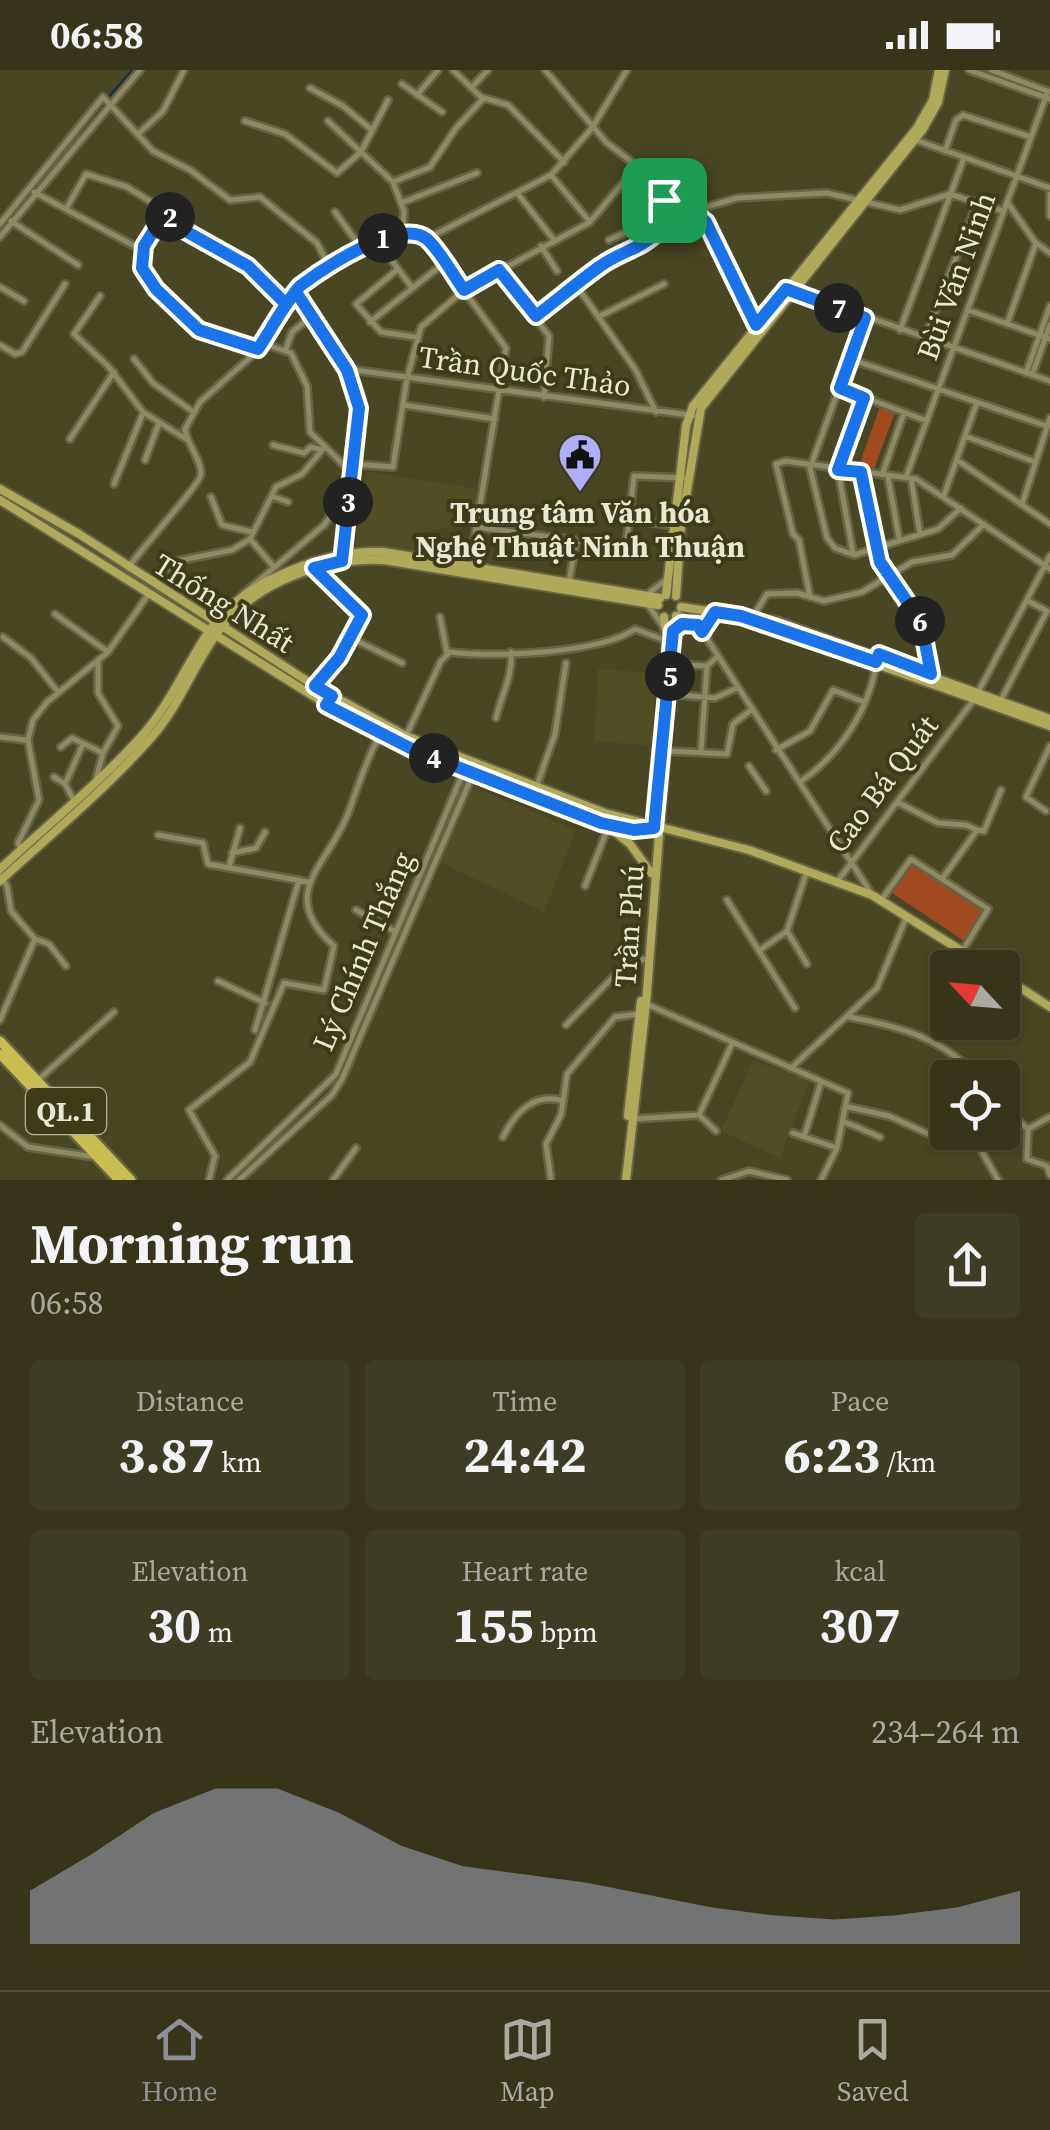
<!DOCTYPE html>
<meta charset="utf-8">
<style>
body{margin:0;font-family:"Source Serif 4",serif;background:#3e3c23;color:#f1f3f6;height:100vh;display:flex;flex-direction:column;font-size:38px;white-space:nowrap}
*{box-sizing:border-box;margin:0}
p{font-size:32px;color:#aaaaa2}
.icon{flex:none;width:55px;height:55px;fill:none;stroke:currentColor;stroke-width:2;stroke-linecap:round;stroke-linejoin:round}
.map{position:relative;height:1110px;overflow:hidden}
.drawer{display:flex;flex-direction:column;background:#37341a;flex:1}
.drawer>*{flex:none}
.needle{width:65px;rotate:296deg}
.tools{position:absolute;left:930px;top:880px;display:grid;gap:20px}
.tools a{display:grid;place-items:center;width:90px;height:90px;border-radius:10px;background:#37341a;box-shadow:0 2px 8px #0004,0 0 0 2px #514f39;font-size:50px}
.pin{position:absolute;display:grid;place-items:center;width:85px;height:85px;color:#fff;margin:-42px;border-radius:20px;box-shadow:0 5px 15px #0006}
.km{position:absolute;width:50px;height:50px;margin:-25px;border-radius:50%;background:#222;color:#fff;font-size:28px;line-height:50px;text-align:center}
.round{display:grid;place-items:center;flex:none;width:105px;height:105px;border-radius:10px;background:#3e3c23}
.head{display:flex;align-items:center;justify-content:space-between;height:170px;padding:0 30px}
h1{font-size:55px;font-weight:700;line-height:75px}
.stats{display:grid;grid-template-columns:repeat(3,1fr);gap:15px;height:170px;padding:10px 30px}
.stats div{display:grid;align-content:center;border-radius:10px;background:#3e3c23;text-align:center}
.stats b{font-size:50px;font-weight:700}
.stats small{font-size:28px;font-weight:400}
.stats p{font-size:28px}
.chart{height:280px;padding:20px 30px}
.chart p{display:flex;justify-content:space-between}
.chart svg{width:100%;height:180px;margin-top:10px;fill:#8c9099;opacity:.7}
.status{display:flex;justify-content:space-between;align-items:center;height:70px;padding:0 50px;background:#37341a;direction:ltr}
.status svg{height:28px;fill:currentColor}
.menu{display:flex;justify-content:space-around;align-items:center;height:140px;border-top:2px solid #514f39;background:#37341a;font-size:28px;color:#aaaaa2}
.menu a{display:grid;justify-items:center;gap:5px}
.menu .current{color:#8c9099}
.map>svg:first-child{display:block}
</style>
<div class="status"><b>06:58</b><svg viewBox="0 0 49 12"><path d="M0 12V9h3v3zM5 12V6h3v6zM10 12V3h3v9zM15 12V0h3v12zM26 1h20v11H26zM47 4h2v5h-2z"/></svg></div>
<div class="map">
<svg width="1050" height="1110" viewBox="0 0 1050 1110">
<rect width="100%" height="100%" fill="#494623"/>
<path fill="#524e23" d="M 366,401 L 478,419 L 473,451 L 418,464 L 414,482 L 355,476 Z
M 598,599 L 656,603 L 652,676 L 594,671 Z
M 473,717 L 576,760 L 544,842 L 441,793 Z
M 753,991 L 810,1010 L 780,1088 L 721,1061 Z"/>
<path fill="#a14a20" d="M 880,337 L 895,342 L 874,399 L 858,398 Z
M 913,794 L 986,841 L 966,872 L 892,823 Z"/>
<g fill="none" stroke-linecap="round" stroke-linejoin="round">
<path stroke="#172f37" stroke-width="5" d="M 44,103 L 134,0
M 0,161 L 22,131"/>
<defs>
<path id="minor" d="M 453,0 L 481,27 L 508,35 L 564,92
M 545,0 L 606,72 L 702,147 L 760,258
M 969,0 L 1050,29
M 991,0 L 1047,21
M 402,14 L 442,42
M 310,18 L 343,36 L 372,60
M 471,18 L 488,0
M 417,25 L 438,0
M 245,51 L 285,64 L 337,103 L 361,82 L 388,30
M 328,51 L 393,112 L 404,141 L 403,161
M 138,64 L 163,41 L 184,0
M 913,69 L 1050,118
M 945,81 L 956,50 L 963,45 L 1031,67
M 551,105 L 590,152
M 393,112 L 430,97 L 456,58 L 484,28
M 34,122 L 142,180 L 141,199 L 155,219 L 199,259 L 258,279
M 518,124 L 554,170
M 1050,124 L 1050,146
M 1007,132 L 1035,172 L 1050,183
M 401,133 L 477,103
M 66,139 L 86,104 L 127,117 L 166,141 L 173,154 L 243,193 L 285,234
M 696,140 L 737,128 L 827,123 L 900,140 L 950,124 L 1003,141
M 335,142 L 362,179
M 11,151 L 78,195
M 0,154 L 103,27 L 153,81 L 190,100 L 230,130 L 260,127 L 317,173 L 330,198
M 0,167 L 140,0
M 426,169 L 551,105 L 592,58 L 627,0
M 609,170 C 619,165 654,150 663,150
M 377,171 L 411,216
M 541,176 L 557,201
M 142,180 L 166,141
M 398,199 L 356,234 L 381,262 L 415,267
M 499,200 L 549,266 L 544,327
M 576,215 L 635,299 L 656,342
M 0,217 L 24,231
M 794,221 L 1050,311
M 296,222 L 347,299 L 359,338 L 343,483
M 100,226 L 74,264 L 108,296 L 143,342 L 186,369
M 968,240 L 1050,269
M 536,246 C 559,228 581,208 605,193 C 640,170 677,174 661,116
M 600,246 L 664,214
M 865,247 L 810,398 L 827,468 L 835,478 L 854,485 L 938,459 L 961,438
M 370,252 L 444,193
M 1007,254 L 1036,173
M 900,260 L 964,88
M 925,268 L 977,133
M 262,273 L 291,283 L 307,316 L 310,362 L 351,402
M 0,275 L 15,284 L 22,282 L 65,214
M 286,279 L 292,262 L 312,246
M 134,289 L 153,313 L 192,341
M 850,289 L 1047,356
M 347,299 L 697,346
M 1026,303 L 1050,236
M 1032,305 L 1050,255
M 840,318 L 927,351
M 404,335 L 495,349
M 965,366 L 1035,392
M 70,369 L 114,302
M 273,375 L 304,383 L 311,377 L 322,380
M 145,390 L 159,353
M 957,390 L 1050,454
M 353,394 L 393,397 L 407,308 L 421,257 L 464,220 L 590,152 L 636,97
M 861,403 L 881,492 L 921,552 L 931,604
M 882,405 L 904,343
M 888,407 L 899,468
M 906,407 L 1048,21
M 911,408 L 920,464
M 114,414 L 143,343
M 944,425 L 977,332
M 272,426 L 288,432
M 211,427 L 222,455 L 252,462
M 1022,434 L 1050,348
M 629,449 L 675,456
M 476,457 L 626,477 L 634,406 L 687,408
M 250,469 L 274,497
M 853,483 L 838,400 L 864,327
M 128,498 C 139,481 202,412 201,404 C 201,388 187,375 185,359 L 200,332 L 255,283 L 300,217 L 394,163 L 409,162 L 426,169 L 506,278 L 470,495
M 151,511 L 177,491 L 232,480 L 250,469 L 276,417 L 302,404 L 324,378
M 569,512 L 576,472
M 648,524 L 667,509
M 242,525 L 324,455 L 348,422
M 810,527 L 799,470 L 793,464 L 776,394 L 786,391 L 916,409 L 1050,499
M 1028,531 L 1047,541
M 648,535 L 665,559
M 679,543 L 702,561 L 871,823
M 55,544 L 108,582
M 754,545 L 767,524 L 797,523 L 824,531 L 862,522 L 912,492 L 952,485 L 984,454
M 440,547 L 447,583
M 675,559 L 689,553 L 697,555
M 703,560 L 715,542
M 3,567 L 31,588 L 58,622
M 351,568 L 402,593
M 673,594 L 707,596
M 315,616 L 339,589 L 362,545 L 315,499
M 669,624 L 715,628 L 737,618
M 1001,630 L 1047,541
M 496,648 C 502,623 513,606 511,582
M 406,666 L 441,591 L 450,582 C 492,588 602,583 635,559 L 667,571
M 0,667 L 26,670
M 61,677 L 72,668 L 103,683
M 776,680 L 810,661 L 833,620 L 864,632
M 667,681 L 727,684 L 733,654 L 751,640
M 701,682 L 707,596 L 717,587
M 749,696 L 766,721
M 54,707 L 65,714 L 74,730
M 96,709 L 103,683 L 118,656 L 98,623 L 98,592
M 800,712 C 839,685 868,642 876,595
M 65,714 L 83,674
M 537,715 L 555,664 L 566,593
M 897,732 L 938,753 L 966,755 L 977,760
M 1046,741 L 1026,727 L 1050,676
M 158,765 L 203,773 L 208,794 L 308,812
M 21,780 L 18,773 L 39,730 L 28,670 L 33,650 L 47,632 L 108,582 L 148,525
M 232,783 L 256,778 L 265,762
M 229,797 L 240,758
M 0,805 L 7,816 L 11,841 L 35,869 L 0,950
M 942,809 L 977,760 L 984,761 L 1001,720
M 837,812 L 975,628 L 1050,486
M 585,816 L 608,758
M 882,829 L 911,789 L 988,839 L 963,880
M 727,830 L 795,938
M 356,840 L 396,862
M 787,861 L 807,894
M 35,869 L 49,874 L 66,896
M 760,880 L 787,861 L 807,801
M 218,911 L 265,933
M 644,933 L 848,1023 L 837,1078 L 821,1110
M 849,947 C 898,956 944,968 978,1008
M 566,955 L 625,895 L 644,889
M 255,960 L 299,810
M 791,998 L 877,918 L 906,848
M 38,1010 L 114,942
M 1002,1036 L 1028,1059 L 1050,1047
M 849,1037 L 889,1046 L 940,1069 L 953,1062
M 699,1045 L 716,1061
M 631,1049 L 699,1045 L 732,974
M 845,1052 L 880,1067
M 0,1055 L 28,1077 L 95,1087
M 1028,1059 L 1027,1089 L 1047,1096 L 1050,1105
M 999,1062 L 999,1063
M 793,1063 L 837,1078
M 503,1067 C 515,1042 535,1022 563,1031
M 804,1067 L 821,1012
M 981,1080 L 998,1110
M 209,1110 L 215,1086 L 189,1040 L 250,992 L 284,913 L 324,920 L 334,876 C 276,824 327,796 347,746 C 358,718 365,691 380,665
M 227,1110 L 336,1004 L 468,691
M 239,1110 L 332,1025 L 342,1009 L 473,704
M 333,1110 L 356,1078
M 551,1110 L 546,1074 L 561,1045 L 567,1004 L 615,947 L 639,944
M 722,1110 L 749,1101 L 787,1110"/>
<path id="major" d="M 0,419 L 79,464 L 315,616 L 406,666 L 605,743 L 749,780 L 872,825 L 989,898
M 0,430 L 350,649 L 414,680 L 601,753 L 629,760 L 650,759
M 666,525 L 686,356 L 693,336 L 917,58 L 933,30 L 939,0
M 676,526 L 681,456 L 701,338 L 923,59 L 938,32 L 945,0
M 681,537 L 776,551 L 1050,649
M 741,546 L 1050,656
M 658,707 L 667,571 L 664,547
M 609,757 L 630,774 L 651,803
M 0,799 C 46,756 97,715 139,669 C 171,635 187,591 214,554 C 247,510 331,478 384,482 L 660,528
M 0,811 C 50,765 105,720 150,669 C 180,636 194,593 220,559 C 257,511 326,487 384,490 L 658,535
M 1002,906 L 1050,937
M 628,1046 L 641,931
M 626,1110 L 646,934 L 676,546"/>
<path id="highway" d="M 0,971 L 131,1110
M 0,984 L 119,1110"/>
</defs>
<use href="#minor" stroke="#676446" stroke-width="10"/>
<use href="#major" stroke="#676446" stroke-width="12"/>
<use href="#highway" stroke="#676446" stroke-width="14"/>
<use href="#minor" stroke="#8d8a65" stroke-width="5"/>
<use href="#major" stroke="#b0a959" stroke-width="8"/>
<use href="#highway" stroke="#c7bd51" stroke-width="9"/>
</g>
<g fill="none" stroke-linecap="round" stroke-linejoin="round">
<defs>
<path id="route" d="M 664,130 C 668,177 628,175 599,197 C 578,212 557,230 536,246 L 499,200 L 464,220 C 453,205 441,182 427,169 C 400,147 324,198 300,216 C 283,236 272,258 258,279 L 199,260 L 156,219 L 142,198 L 144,176 L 166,141 L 173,154 L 248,196 L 286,234 L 296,222 L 347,300 L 359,338 L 342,491 L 314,498 L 362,545 L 339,588 L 315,616 L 332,626 L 326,635 L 414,680 L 601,753 L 634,760 L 654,758 L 673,561 L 682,554 L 698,555 L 702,562 L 715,542 L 741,546 L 876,592 L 879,584 L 931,604 L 921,552 L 880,492 L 861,402 L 838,400 L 864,328 L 840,318 L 865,248 L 786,219 L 756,255 L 706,152 L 660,115 L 664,130"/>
</defs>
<use href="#route" stroke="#fff" stroke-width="20"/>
<use href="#route" stroke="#1a73e8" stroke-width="12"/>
</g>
<defs>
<symbol id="civic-pin" viewBox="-11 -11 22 30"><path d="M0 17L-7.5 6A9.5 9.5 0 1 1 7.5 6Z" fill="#afaefa" stroke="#3e3b19"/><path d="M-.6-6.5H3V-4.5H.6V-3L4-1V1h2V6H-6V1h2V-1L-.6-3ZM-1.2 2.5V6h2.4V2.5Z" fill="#111"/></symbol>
</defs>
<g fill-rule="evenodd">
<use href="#civic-pin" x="555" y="360" width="50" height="68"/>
</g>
<g text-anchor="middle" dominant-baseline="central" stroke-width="8" stroke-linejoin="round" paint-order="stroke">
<rect fill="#3e3b19" stroke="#b6b49d" stroke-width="2.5" x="26" y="1018" width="80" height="46" rx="8"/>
<g font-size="28" font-weight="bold" fill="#e9e8d5">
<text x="66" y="1041">QL.1</text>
</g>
<g font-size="30" fill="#e9e8d5" stroke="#3e3b19">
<text transform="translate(956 206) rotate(-70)">Bùi Văn Ninh</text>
<text transform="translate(525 301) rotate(8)">Trần Quốc Thảo</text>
<text transform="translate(224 533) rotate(32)">Thống Nhất</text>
<text transform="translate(882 714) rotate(-53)">Cao Bá Quát</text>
<text transform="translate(629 856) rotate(-86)">Trần Phú</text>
<text transform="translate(363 881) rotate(-67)">Lý Chính Thắng</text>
</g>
<g font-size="30" font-weight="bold" fill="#e9e8d5" stroke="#3e3b19">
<text x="580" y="442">Trung tâm Văn hóa<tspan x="580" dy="34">Nghệ Thuật Ninh Thuận</tspan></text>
</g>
</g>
</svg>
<div class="tools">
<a><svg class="needle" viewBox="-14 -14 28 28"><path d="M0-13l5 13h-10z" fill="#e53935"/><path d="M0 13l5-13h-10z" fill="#aaaaa2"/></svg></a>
<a><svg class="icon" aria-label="locate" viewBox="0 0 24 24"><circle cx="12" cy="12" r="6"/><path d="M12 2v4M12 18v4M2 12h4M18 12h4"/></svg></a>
</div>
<div class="pin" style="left:664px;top:130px;background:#1e9e55"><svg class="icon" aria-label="arrive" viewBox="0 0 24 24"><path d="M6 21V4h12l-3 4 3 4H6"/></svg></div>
<b class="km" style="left:383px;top:168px">1</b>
<b class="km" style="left:170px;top:147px">2</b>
<b class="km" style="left:348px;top:432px">3</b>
<b class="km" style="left:434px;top:688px">4</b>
<b class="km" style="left:670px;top:606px">5</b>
<b class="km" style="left:920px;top:551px">6</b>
<b class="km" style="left:839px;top:238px">7</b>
</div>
<section class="drawer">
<div class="head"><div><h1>Morning run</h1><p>06:58</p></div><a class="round"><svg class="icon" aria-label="share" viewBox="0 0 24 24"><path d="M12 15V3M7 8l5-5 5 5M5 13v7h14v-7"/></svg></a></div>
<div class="stats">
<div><p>Distance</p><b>3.87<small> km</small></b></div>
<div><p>Time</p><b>24:42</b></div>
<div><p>Pace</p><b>6:23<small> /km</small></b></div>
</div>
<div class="stats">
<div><p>Elevation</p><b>30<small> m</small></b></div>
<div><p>Heart rate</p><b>155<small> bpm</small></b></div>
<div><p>kcal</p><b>307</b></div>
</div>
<div class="chart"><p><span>Elevation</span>234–264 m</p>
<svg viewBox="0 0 160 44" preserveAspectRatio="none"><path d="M0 44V31L10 22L20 12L30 6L40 6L50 12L60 20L70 25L80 27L90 29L100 32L110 35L120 37L130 38L140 37L150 35L160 31V44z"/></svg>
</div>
</section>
<nav class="menu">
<a class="current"><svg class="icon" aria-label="home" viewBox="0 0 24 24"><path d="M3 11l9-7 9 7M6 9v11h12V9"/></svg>Home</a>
<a><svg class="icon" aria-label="map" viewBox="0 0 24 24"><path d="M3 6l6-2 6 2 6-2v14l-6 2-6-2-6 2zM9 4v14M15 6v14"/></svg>Map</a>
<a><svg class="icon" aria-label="saved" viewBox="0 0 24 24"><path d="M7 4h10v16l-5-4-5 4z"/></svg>Saved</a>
</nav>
